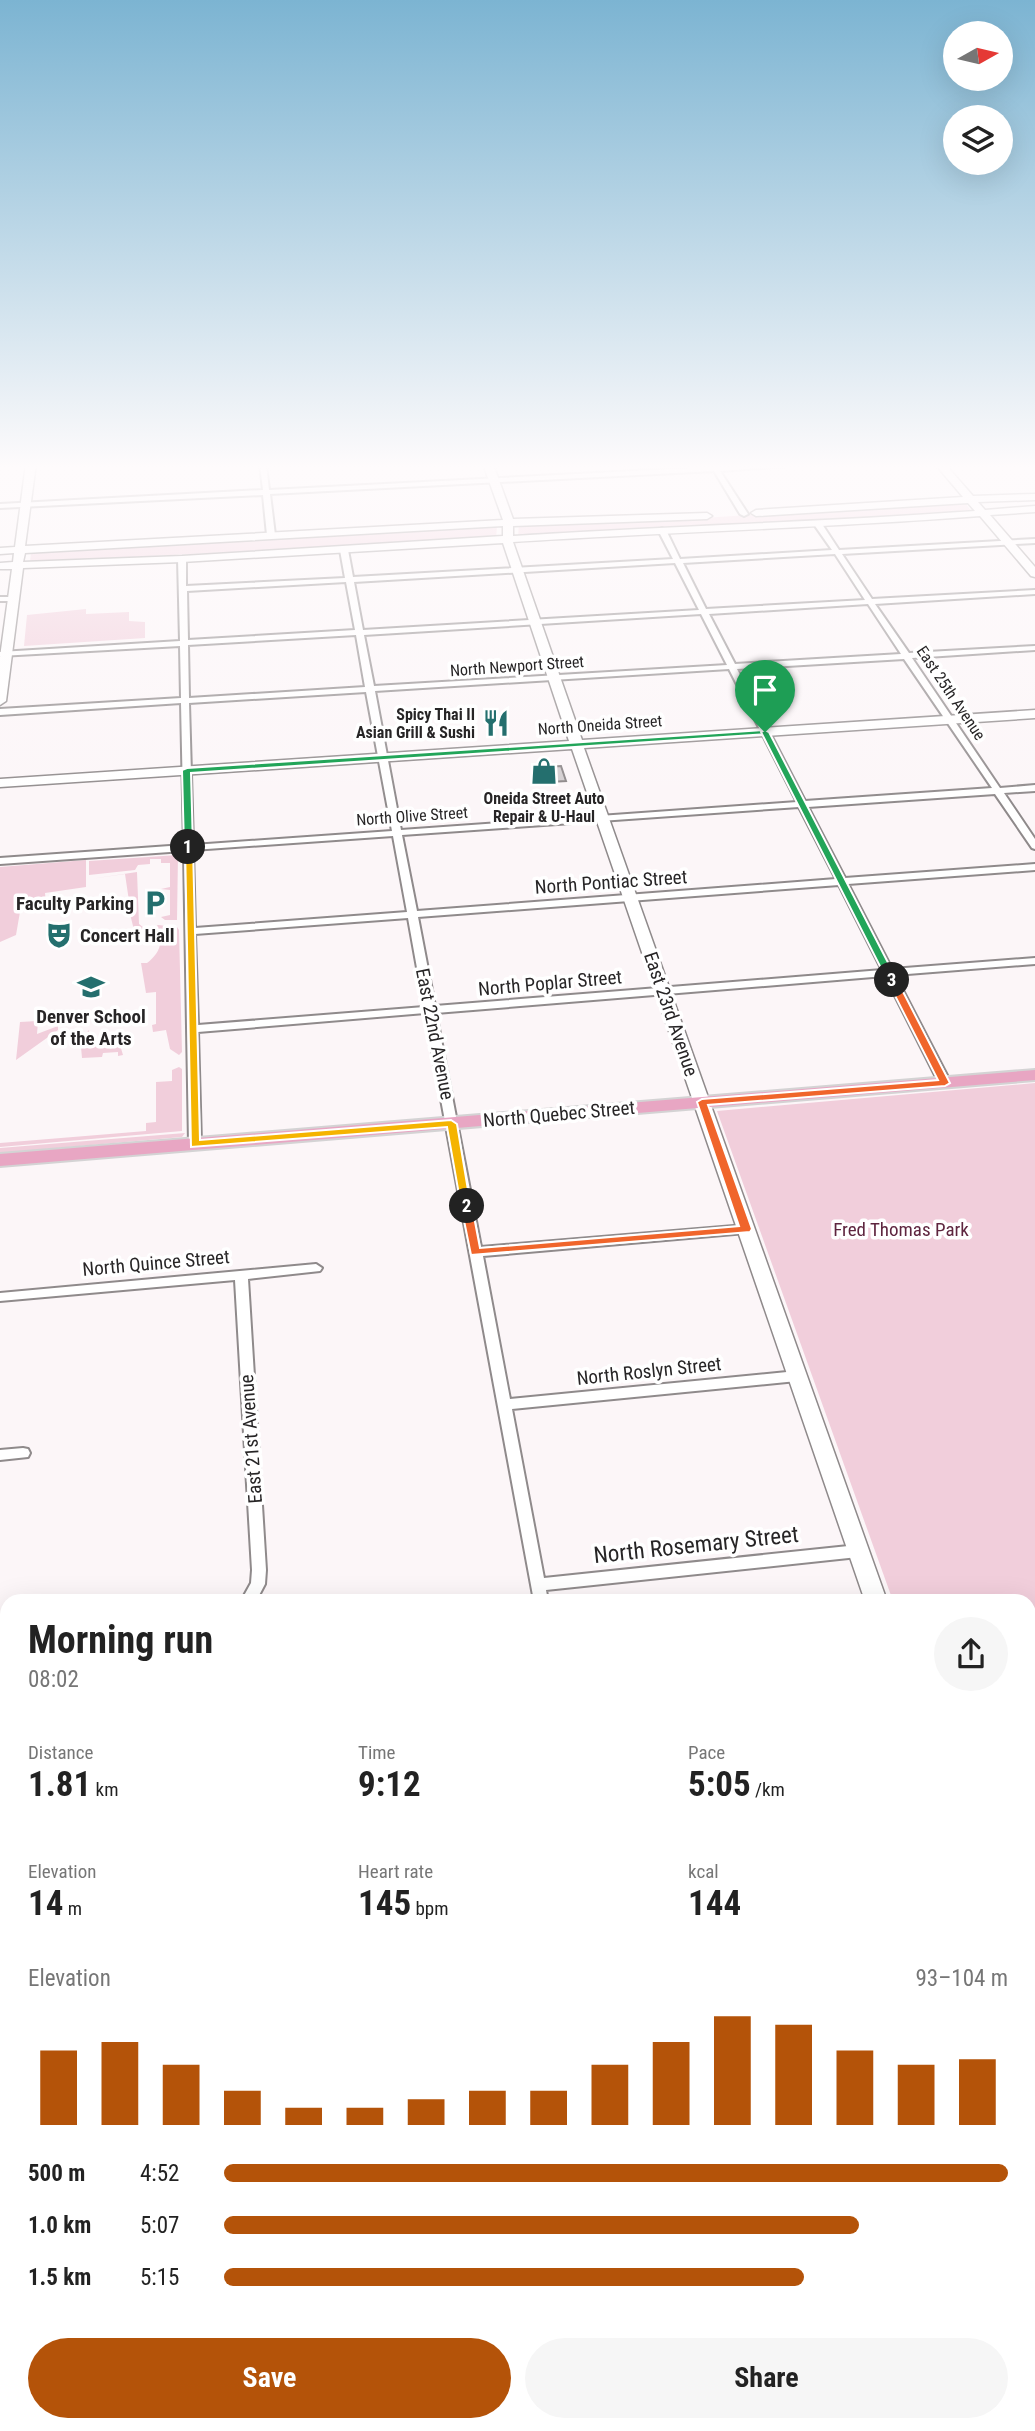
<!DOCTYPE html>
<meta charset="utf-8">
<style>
body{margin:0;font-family:"Roboto Condensed",sans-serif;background:#f6f6f6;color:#222;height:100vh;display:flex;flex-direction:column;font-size:26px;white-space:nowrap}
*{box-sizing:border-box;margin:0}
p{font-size:23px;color:#767676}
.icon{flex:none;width:38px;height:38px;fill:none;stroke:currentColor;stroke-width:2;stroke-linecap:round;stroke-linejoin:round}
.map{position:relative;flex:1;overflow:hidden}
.side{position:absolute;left:0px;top:1594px;width:1036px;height:838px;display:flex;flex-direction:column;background:#fff;border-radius:21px 21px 0 0;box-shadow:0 7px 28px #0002}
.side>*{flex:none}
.needle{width:46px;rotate:82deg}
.tools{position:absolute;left:943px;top:21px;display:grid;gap:14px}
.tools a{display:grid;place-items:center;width:70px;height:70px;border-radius:50%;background:#fff;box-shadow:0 7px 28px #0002;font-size:35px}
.pin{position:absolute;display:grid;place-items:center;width:60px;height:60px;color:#fff;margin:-72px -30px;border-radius:50% 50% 50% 0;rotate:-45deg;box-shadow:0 0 7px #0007}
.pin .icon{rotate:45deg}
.km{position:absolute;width:35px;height:35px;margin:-18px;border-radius:50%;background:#222;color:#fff;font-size:19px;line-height:35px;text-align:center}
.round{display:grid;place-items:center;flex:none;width:74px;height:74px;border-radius:37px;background:#f6f6f6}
.summary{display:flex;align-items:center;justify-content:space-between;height:119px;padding:0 28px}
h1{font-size:38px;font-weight:700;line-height:52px}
.metrics{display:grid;grid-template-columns:repeat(3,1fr);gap:10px;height:119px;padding:7px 28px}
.metrics div{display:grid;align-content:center}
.metrics b{font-size:35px;font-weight:700}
.metrics small{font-size:19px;font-weight:400}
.metrics p{font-size:19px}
.chart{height:196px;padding:14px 28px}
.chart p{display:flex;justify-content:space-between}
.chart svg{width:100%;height:126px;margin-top:7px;stroke:#b45309;stroke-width:6}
.button{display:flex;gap:14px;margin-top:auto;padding:14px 28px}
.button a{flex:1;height:80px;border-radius:42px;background:#b45309;color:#fff;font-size:28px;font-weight:700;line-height:80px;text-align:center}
.button a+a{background:#f6f6f6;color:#222}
ul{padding:0 28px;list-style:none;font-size:23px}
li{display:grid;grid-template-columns:112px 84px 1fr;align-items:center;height:52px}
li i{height:18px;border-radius:9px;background:#b45309}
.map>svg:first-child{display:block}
</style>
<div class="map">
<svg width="1035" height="2431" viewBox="0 0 1035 2431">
<rect width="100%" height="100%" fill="#fcf6f8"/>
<path fill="#f1cedb" d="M 964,501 L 971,511 L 518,538 L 519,524 L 703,518 Z
M 497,526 L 496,539 L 30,562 L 31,552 Z
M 86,609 L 86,614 L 129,612 L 129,621 L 145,622 L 145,638 L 24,646 L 27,615 Z
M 178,855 L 177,920 L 165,920 L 161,917 L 170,915 L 170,890 L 161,889 L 170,887 L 170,863 L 161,863 L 161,859 L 150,859 L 150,864 L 138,865 L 135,870 L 89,875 L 89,861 Z
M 86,860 L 86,887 L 45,893 L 46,903 L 21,906 L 16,935 L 0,942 L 0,867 Z
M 137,872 L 139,924 L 148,931 L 158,925 L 177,927 L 179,930 L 182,1052 L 179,1055 L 170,1049 L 166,1030 L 153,1032 L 152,1025 L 156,1024 L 156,992 L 146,993 L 141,963 L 147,963 C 157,955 165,944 157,931 L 135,934 L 127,902 L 129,901 L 125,874 L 90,879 Z
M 38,1021 L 37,1034 L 58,1026 L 58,1030 L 16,1060 L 20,1022 Z
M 89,1030 L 89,1041 L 120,1045 L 123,1055 L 118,1056 L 118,1052 L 103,1053 L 102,1057 L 82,1058 L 81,1047 L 77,1044 Z
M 179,1067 L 182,1069 L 182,1131 L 0,1147 L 0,1143 L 146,1131 L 146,1123 L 156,1122 L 156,1082 L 172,1081 L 172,1070 Z
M 1035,1083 L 1035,1720 L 1029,1721 L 1029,1601 L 893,1601 L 717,1111 Z
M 185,1133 L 182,1137 L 0,1153 L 0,1148 Z
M 7,1874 L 7,2169 L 0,2169 L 0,1875 Z
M 1029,2108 L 1035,2108 L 1035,2421 L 1029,2420 Z"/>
<path fill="#d2cdcf" stroke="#8a8586" stroke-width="2" d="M 561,766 L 566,781 L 550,782 L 544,767 Z"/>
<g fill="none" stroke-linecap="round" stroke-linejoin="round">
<defs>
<path id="street" d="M 0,464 L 5,464 L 2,466 Z
M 260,464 L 266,464 L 269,490 L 711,467 L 710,464 L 716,464 L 718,467 L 817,464 L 720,471 L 748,514 L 744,516 L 740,514 L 714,471 L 270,494 L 275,535 L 271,537 L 267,535 L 263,495 L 0,508 L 0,504 L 263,490 Z
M 817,521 L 820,521 L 839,550 L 1035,539 L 1035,543 L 842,554 L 872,599 L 1035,590 L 1035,594 L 875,604 L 909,653 L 1035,646 L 1035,650 L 912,658 L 1000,788 L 1035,785 L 1035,791 L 1004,793 L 1035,839 L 1035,849 L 1032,848 L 995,794 L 808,807 L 845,878 L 1035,864 L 1035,870 L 848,884 L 892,969 L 1035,958 L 1035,964 L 895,975 L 951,1083 L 945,1086 L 939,1083 L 885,976 L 436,1013 L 481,1247 L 746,1225 L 752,1229 L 746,1233 L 483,1256 L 510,1399 L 797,1371 L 802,1373 L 804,1376 L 802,1379 L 797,1381 L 512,1409 L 544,1578 L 858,1545 L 863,1547 L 865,1551 L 863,1555 L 858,1557 L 546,1590 L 548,1601 L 534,1601 L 425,1013 L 198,1032 L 201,1144 L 199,1147 L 191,1147 L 189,1144 L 184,851 L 0,864 L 0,858 L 184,845 L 181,703 L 0,715 L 0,709 L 181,698 L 180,646 L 0,656 L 0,652 L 180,641 L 178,559 L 182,557 L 186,559 L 186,586 L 345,578 L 340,550 L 344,548 L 348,550 L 353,577 L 673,559 L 658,530 L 662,528 L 666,530 L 680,559 L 832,550 L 813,523 ZM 835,554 L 865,600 L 706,609 L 683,563 ZM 675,563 L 699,610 L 363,630 L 354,582 ZM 346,582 L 355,630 L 188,640 L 187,591 ZM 868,604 L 901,654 L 735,664 L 709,614 ZM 701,614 L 727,665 L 374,686 L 364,635 ZM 356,635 L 365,687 L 189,698 L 188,645 ZM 904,659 L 992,788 L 805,801 L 737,669 ZM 729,669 L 797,802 L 401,830 L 375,691 ZM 366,692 L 392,831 L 193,845 L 189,703 ZM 799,807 L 836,879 L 417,911 L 402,835 ZM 393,836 L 407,912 L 195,928 L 193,850 ZM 839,885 L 882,970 L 435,1006 L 418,917 ZM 408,918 L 424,1007 L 198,1025 L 195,934 Z
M 0,597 L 14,597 L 18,599 L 14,601 L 0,601 Z
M 316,1264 L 322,1268 L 320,1271 L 248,1279 L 266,1570 L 265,1584 L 256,1601 L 241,1601 L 251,1583 L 252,1570 L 235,1280 L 0,1301 L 0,1293 Z
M 23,1448 L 28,1449 L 30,1453 L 28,1457 L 0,1460 L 0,1450 Z
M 7,1639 L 7,1651 L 0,1652 L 0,1640 Z
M 1029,1968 L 1035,1968 L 1035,1986 L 1029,1986 Z
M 7,2158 L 7,2178 L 0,2179 L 0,2159 Z
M 1029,2410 L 1035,2410 L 1035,2431 L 1022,2428 L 1020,2426 L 1029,2426 Z
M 187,2426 L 208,2426 L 209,2431 L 187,2431 Z
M 900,2426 L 922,2426 L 921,2431 L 899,2431 Z"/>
<path id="secondary" d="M 26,464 L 36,464 L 25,546 L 503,520 L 483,464 L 493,464 L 513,519 L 707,513 L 712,516 L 707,519 L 513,526 L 513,536 C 667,526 821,522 975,511 L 968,503 L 756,516 L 751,513 L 756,510 L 963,497 L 935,464 L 945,464 L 973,496 L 1035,494 L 1035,500 L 978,502 L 985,510 L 1035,506 L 1035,512 L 990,515 L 1035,567 L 1035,577 L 1031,576 L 980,516 C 824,528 669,532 513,542 L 582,740 L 1035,710 L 1035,718 L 584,748 L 887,1601 L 865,1601 L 572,749 L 0,787 L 0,779 L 569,741 L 503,543 L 182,562 L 23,568 L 6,701 L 0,705 L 0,657 L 12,569 L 0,569 L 0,563 L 13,562 L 14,553 L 0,554 L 0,548 L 15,547 ZM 503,526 L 503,536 L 182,556 L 23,562 L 25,553 Z
M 1029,1737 L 1035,1737 L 1035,1757 L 1029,1757 Z
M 7,1863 L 7,1885 L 0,1886 L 0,1864 Z
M 1029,2034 L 1035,2037 L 1035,2077 L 1029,2075 Z"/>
<path id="primary" d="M 1035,1070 L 1035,1080 L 0,1166 L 0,1154 Z"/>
</defs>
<use href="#street" stroke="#8f8a8b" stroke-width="4"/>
<use href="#secondary" stroke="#8f8a8b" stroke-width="3"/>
<use href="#primary" stroke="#d4d3d4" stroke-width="4"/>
<use href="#street" fill="#fff" fill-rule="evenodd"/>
<use href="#secondary" fill="#fff" fill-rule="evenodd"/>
<use href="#primary" fill="#e8a6c3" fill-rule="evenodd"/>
</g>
<linearGradient id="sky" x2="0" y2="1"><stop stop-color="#7cb4d2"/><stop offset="0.58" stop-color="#fefbfc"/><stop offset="1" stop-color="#fefbfc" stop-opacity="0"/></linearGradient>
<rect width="1035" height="805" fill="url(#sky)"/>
<path fill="#22a559" stroke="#fff" stroke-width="2" d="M 765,730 L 768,734 L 191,773 L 193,847 L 188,850 L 184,847 L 182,770 L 187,768 Z"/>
<path fill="#f5b400" stroke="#fff" stroke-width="2" d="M 185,845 L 193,847 L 200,1140 L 451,1120 L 457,1124 L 471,1208 L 461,1206 L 447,1127 L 191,1147 Z"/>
<path fill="#f0652b" stroke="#fff" stroke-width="2" d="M 892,977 L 897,980 L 950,1083 L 945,1086 L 708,1105 L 752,1229 L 750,1232 L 471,1255 L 461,1206 L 467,1202 L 472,1206 L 480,1248 L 739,1226 L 697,1102 L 702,1099 L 938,1080 L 887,980 Z"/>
<path fill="#22a559" stroke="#fff" stroke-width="2" d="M 765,730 L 769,732 L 897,980 L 895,982 L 887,980 L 761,732 Z"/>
<defs>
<symbol id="restaurant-bare" viewBox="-9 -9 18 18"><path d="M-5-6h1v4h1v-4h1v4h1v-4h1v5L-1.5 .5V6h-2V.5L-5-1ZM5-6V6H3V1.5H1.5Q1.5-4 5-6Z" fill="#246f6e" stroke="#fff" stroke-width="2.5" paint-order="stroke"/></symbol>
<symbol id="shop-bare" viewBox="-9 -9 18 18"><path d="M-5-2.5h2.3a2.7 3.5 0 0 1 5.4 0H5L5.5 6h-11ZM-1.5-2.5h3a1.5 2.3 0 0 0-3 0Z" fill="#246f6e" stroke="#fff" stroke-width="2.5" paint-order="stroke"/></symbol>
<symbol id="parking-bare" viewBox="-9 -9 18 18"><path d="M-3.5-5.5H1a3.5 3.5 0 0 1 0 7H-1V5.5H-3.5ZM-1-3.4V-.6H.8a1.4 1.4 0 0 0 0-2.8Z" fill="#246f6e" stroke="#fff" stroke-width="2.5" paint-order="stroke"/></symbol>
<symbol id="theatre-bare" viewBox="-9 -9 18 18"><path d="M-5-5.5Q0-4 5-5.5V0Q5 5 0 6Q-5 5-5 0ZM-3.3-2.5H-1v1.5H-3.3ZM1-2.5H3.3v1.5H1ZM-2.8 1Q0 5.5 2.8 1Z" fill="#246f6e" stroke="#fff" stroke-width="2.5" paint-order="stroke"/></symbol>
<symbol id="school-bare" viewBox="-9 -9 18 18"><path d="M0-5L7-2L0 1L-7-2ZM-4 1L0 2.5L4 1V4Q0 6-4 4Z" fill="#246f6e" stroke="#fff" stroke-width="2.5" paint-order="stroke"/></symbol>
</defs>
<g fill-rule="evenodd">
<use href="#restaurant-bare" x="477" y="704" width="38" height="38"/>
<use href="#shop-bare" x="525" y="752" width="38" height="38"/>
<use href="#parking-bare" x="136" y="884" width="38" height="38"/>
<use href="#theatre-bare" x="40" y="916" width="38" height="38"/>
<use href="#school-bare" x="72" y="968" width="38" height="38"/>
</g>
<g text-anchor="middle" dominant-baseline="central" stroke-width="7" stroke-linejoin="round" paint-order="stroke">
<g font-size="16" fill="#272526" stroke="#fff">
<text transform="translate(517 666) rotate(-4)">North Newport Street</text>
<text transform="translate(951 693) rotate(56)">East 25th Avenue</text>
<text transform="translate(600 725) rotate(-4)">North Oneida Street</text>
<text transform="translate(412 816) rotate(-4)">North Olive Street</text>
</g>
<g font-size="16" font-weight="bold" fill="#272526" stroke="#fff" text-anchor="end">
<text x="475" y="714">Spicy Thai II<tspan x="475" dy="18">Asian Grill &amp; Sushi</tspan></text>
<text x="544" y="798" text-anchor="middle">Oneida Street Auto<tspan x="544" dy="18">Repair &amp; U-Haul</tspan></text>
</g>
<g font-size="19" fill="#272526" stroke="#fff">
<text transform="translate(611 882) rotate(-4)">North Pontiac Street</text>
<text transform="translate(550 983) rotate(-5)">North Poplar Street</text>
<text transform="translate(671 1014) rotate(71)">East 23rd Avenue</text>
<text transform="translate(435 1034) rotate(79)">East 22nd Avenue</text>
<text transform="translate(559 1114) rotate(-5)">North Quebec Street</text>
<text transform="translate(156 1263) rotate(-5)">North Quince Street</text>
<text transform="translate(649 1371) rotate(-6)">North Roslyn Street</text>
<text transform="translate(251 1439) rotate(-94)">East 21st Avenue</text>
</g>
<g font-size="19" font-weight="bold" fill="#272526" stroke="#fff" text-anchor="end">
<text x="134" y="903">Faculty Parking</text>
<text x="80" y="935" text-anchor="start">Concert Hall</text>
<text x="91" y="1016" text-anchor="middle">Denver School<tspan x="91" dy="22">of the Arts</tspan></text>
</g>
<g font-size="19" fill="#5e253f" stroke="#fff">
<text x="901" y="1229">Fred Thomas Park</text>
</g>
<g font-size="23" fill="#272526" stroke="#fff">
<text transform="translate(696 1545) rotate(-6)">North Rosemary Street</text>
</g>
</g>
</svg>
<div class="tools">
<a><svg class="needle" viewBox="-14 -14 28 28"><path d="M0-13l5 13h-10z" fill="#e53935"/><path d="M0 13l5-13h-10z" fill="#767676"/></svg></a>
<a><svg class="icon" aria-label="layers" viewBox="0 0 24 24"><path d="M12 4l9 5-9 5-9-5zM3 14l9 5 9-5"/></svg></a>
</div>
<div class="pin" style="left:765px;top:732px;background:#1e9e55"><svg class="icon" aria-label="arrive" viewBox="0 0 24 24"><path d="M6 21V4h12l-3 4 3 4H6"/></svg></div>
<b class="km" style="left:188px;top:847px">1</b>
<b class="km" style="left:467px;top:1206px">2</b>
<b class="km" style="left:892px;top:980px">3</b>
<section class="side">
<div class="summary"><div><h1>Morning run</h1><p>08:02</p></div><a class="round"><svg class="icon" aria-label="share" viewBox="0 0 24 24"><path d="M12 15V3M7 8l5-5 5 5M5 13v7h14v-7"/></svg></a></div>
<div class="metrics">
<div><p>Distance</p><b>1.81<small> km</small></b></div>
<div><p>Time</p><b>9:12</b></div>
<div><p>Pace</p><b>5:05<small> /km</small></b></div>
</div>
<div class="metrics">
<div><p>Elevation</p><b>14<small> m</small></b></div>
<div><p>Heart rate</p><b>145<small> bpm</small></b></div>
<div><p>kcal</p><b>144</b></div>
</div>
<div class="chart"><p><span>Elevation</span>93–104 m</p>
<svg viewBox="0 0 160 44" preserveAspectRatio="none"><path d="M5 44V18M15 44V15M25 44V23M35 44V32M45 44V38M55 44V38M65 44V35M75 44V32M85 44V32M95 44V23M105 44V15M115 44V6M125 44V9M135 44V18M145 44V23M155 44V21"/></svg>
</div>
<ul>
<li><b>500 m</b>4:52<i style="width:100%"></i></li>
<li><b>1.0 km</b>5:07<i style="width:81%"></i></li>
<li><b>1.5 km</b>5:15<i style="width:74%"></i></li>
</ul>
<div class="button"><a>Save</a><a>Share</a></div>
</section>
</div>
